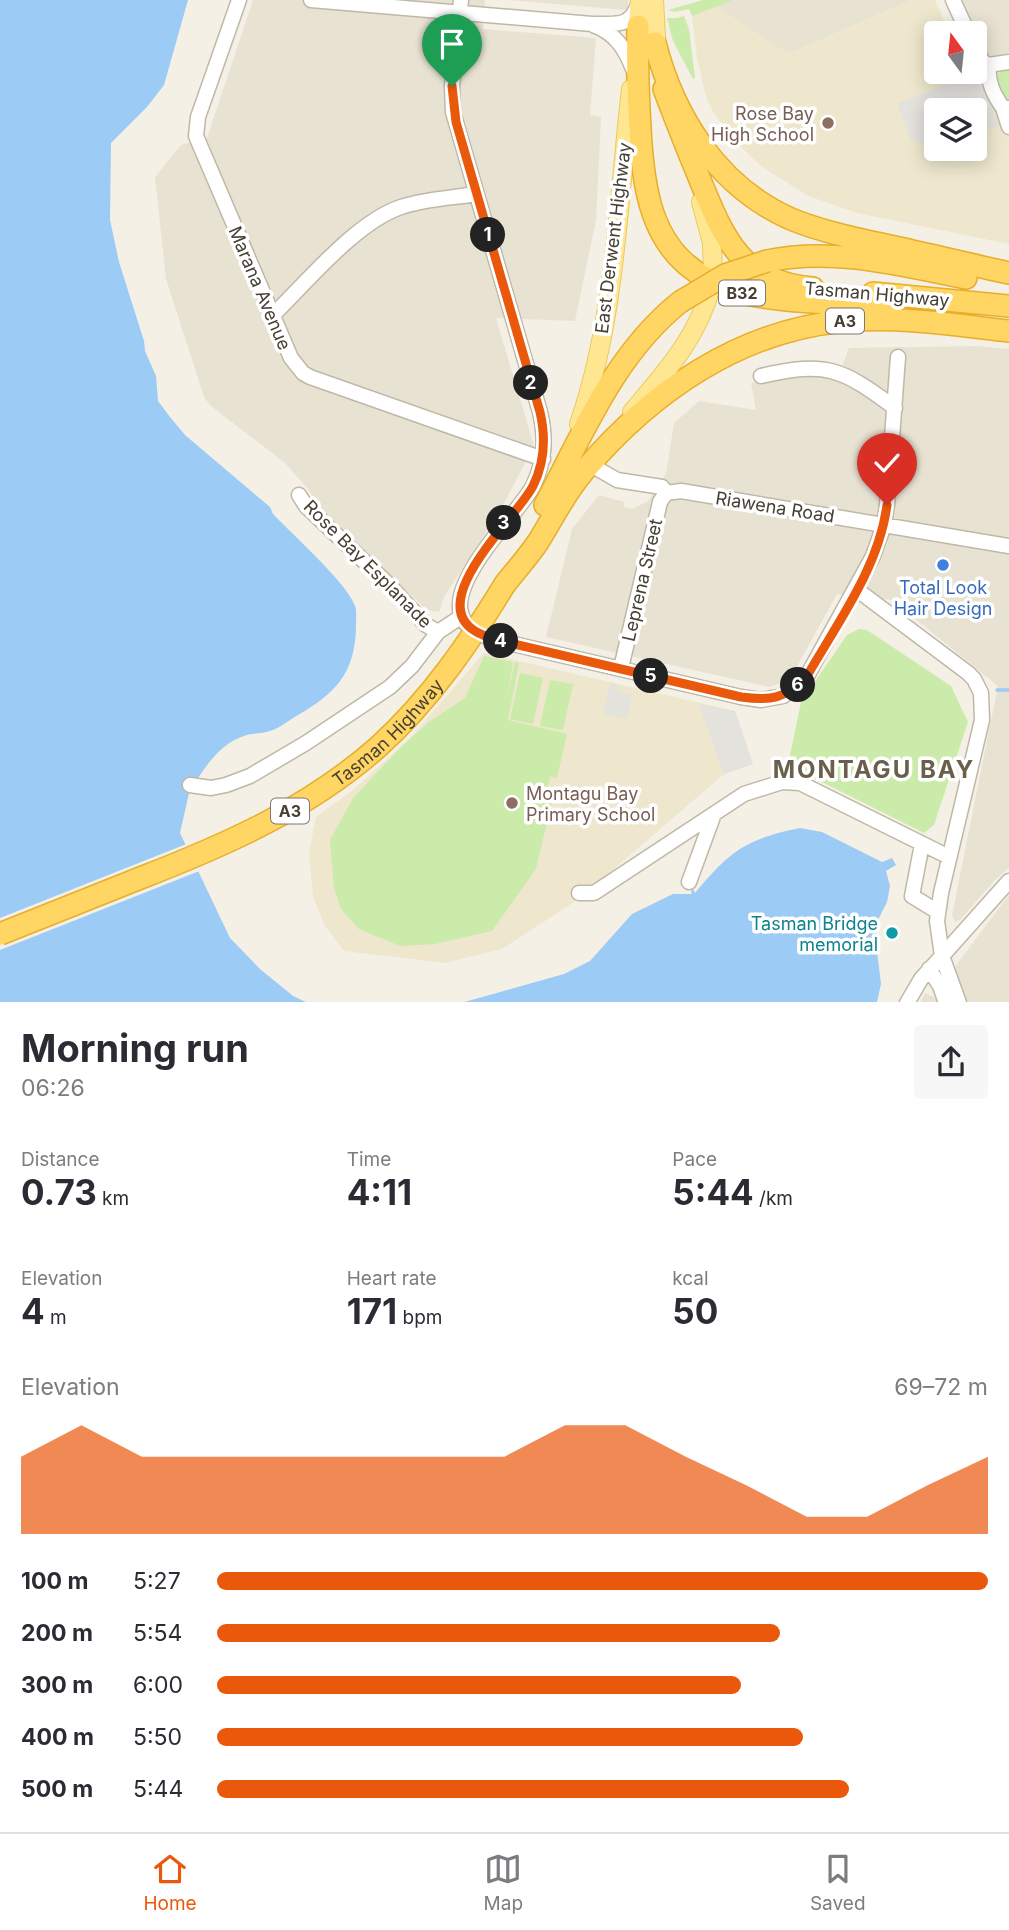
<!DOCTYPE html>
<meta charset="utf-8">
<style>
body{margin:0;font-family:Inter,sans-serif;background:#f7f7f7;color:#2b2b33;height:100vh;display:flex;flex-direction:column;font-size:26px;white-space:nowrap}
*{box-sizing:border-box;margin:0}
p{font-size:23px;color:#7c7c81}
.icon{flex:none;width:38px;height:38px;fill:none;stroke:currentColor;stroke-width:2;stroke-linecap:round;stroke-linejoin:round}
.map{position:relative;height:1002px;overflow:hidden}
.details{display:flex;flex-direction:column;background:#fff;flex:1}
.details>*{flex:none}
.needle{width:46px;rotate:345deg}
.tools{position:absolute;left:924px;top:21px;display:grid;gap:14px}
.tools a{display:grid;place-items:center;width:63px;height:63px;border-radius:7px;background:#fff;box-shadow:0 4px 18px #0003;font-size:35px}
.pin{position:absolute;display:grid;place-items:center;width:60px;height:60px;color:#fff;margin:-72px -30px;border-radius:50% 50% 50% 0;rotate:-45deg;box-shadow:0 0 7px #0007}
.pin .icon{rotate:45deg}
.km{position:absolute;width:35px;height:35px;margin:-18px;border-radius:50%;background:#222;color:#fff;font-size:19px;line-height:35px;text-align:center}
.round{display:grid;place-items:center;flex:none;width:74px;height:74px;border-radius:7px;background:#f7f7f7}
.summary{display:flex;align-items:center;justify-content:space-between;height:119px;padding:0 21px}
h1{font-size:38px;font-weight:700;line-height:52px}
.stats{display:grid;grid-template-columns:repeat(3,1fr);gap:10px;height:119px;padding:7px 21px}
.stats div{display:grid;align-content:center}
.stats b{font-size:35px;font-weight:700}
.stats small{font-size:19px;font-weight:400}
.stats p{font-size:19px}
.chart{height:196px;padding:14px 21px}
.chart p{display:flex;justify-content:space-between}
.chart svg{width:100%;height:126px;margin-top:7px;fill:#ea580c;opacity:.7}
ul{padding:0 21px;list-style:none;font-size:23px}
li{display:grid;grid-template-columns:112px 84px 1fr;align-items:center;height:52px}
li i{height:18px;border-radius:9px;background:#ea580c}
.tab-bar{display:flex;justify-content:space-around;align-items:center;height:98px;border-top:2px solid #e1e1e2;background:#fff;font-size:19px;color:#7c7c81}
.tab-bar a{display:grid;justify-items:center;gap:4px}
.tab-bar .active{color:#ea580c}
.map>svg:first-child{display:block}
</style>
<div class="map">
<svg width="1009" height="1003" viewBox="0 0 1009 1003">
<rect width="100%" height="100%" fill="#f4f0e5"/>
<path fill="#e8e2d2" d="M 253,0 L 485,0 L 483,29 L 596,38 L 590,115 L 601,117 L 596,220 L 575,321 L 496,318 L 534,446 L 499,513 L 444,597 L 439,612 L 427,610 L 322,512 L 308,489 L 285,463 L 211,406 L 204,397 L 166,279 L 155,177 L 181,145 L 207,138 Z
M 511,0 L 628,0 L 628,7 L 625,10 Z
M 733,0 L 912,0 L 788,54 L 716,6 Z
M 961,0 L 1009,0 L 1009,53 L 992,57 L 987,54 Z
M 976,346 L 1009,349 L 1009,868 L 995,880 L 961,919 L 955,922 L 952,915 L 998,686 L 892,600 L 837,594 L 790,679 L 770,687 L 546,637 L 572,529 L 599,495 L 624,502 L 624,507 L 633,509 L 648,501 L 666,474 L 674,423 L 699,401 L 756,410 L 751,383 L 810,372 L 837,379 L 849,348 Z
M 1009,895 L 1009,1002 L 920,1003 L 925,993 L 935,998 L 957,964 Z"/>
<path fill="#eee7cd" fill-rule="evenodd" d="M 912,0 L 935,0 L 950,33 L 936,33 L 936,72 L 968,72 L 971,76 L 1009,67 L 1009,244 L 857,213 L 808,196 L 761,166 L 742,148 L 714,114 L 706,97 L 697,58 L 692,16 L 716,6 L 788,54 ZM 936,110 L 975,110 L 975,149 L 936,149 Z
M 484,653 L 735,711 L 753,764 L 724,774 L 579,899 L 502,949 L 445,963 L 344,951 L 325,926 L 313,897 L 309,854 L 316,817 L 353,790 L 410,738 Z"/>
<path fill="#caebaa" d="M 703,0 L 733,0 L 692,16 L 689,9 L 675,12 L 668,10 Z
M 684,16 L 689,29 L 695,78 L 693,79 L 673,41 L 667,18 L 677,18 Z
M 1009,67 L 1009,100 L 998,93 L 996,78 L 1003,69 Z
M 859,629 L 867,630 L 951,686 L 968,722 L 934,825 L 924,833 L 788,765 L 801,702 L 847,635 Z
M 484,656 L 513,662 L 507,696 L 515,662 L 519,663 L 508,720 L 567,734 L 557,778 L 550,776 L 547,791 L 554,793 L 536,869 L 492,931 L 435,944 L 400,946 L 359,929 L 341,909 L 334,888 L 330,840 L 353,798 L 402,746 L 429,722 L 465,698 Z
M 520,673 L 543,678 L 533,724 L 510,719 Z
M 550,680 L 573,684 L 563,730 L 540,726 Z"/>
<path fill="#e4e2dd" d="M 980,73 L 997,111 L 993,112 L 999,126 L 975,134 L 975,110 L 936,110 L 936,145 L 925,145 L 910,138 L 897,103 Z
M 610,683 L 618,685 L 617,691 L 632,695 L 627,719 L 603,714 Z
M 699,704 L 735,711 L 753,764 L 724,774 Z"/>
<path fill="#9ccbf5" d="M 0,0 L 188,0 L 164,85 L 147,107 L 111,143 L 110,220 L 119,262 L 144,341 L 145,351 L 156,376 L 158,401 L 170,417 L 185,435 L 270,507 L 273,514 C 291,533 348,584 355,606 C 357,611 356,621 356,627 C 355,673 336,693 298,715 C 289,720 280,728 270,731 C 262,734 252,733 244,736 C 224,742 209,761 198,778 L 192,780 L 180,833 L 230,938 L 260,969 L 293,996 L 306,1002 L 0,1003 Z
M 800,828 L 822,832 L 882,862 L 892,858 L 896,865 L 886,871 L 890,886 L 887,902 L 878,920 L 876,943 L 881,984 L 877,1002 L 461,1003 L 564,974 L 590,961 L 632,914 L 673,894 L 692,894 L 691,891 L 693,889 L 695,893 C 730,851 746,839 800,828 Z"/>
<path fill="#f4f0e5" d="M 189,843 L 202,870 L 0,950 L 0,918 Z"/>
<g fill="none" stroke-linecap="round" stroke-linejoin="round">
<path stroke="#9ccbf5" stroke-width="3.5" d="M 997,690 L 1009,690"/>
<defs>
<path id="minor" d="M 239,0 L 198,117 L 196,136 L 291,358 L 303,373 L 310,377 L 543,459
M 311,0 L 592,24 C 614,23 629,29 638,5
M 461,0 L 452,86 L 453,112 L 540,412 C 546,438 545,461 533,486 C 518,516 424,600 475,631 C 484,637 495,639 505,642 L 741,697 L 761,700 L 783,696 L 807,676 L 873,556 L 884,525 L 887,505 L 898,357
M 953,0 L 968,33
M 593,25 C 615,33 625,48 633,69
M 975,47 L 983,62 L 989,65 L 1009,62
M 989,65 C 987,82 994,95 1003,108 L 1009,108
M 1003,108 L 1009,127
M 273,315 C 307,282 356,222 401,207 C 424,199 451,198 476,194
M 761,376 C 827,361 841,368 895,408
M 598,469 L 617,480 L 662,487 L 666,493
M 666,493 L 681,491 L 1009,546
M 299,495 L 306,506 L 390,586 L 426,625 L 438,632
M 856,589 L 968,673 L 974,679 L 981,693 L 982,720 L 941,893 L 937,921 L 942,956 L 921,979 L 907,1003
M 621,668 L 660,502 L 666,493
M 190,785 L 211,788 L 226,785 L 250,776 L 306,743 L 390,687 L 412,666 L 438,632 L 462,616
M 922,844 L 912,896 L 938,912
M 689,882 L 714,814
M 579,893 L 594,893 L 744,794 L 782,782 L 800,783 L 949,857
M 929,969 L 940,986 L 946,1003
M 959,1003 L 942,956 L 1009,881"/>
<path id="major" d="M 654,0 L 657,55
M 637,37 L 640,0
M 701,202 L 712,243 L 713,274
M 632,412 C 665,373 698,337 711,287
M 579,424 C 616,317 618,201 631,89"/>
<path id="highway" d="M 638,26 C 637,60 638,94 640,128 C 643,187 650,249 708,279 C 719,285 730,291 742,293 C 790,304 842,302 891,307
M 655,43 C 674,117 718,187 791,219 C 825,233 863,240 899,248 C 936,256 972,265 1009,273
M 664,89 C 675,118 686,146 698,175 C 723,236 739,282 813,288
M 767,261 C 834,247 900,265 966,278
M 873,293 L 1009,306
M 545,505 C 583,433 615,354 680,302
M 505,584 C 516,570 528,557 538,542 C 553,518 565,493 584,471 C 651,392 740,330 845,321 C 899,316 955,325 1009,331"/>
</defs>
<use href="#minor" stroke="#c0b8a7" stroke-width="17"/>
<use href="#major" stroke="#ebc95b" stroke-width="20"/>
<use href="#highway" stroke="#e7ae2b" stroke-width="24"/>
<use href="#minor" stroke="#fff" stroke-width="14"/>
<use href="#major" stroke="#ffe792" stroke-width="18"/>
<use href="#highway" stroke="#ffd564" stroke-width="21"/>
<defs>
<g id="highway-bridge">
<path d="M 680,302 L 725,275 L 767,261"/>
<path id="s1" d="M 0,934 C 48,915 95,896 143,877 C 228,844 309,808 378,747 C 430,700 469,643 505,584"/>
</g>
</defs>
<use href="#highway-bridge" stroke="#e7ae2b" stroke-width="24" stroke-linecap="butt"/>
<use href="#highway-bridge" stroke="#ffd564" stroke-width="21"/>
</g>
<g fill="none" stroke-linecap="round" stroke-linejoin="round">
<defs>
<path id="route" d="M 452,86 L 456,122 L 540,412 C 546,438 545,462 533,486 C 518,516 424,600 475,631 C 484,637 495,639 505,642 L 741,697 C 771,701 785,699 807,676 C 838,622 879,567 887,505"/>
</defs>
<use href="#route" stroke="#fff" stroke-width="14"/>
<use href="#route" stroke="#ea580c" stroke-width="9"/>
</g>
<g fill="#8d6e63" stroke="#fff" stroke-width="2.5">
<circle cx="828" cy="123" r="7"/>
<circle cx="512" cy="803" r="7"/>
</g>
<circle fill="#3f7fe0" stroke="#fff" stroke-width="2.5" cx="943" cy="565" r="7"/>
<circle fill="#0f9aa8" stroke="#fff" stroke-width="2.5" cx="892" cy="933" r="7"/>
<g text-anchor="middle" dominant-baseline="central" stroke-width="7" stroke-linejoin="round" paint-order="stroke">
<g fill="#fff" stroke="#7e7971" stroke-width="2">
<rect x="719" y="280.5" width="46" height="25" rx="5"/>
<rect x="826" y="308.5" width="38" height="25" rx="5"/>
<rect x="271" y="798.5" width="38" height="25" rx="5"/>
</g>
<g font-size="16" font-weight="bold" fill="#464034">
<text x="742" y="293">B32</text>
<text x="845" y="321">A3</text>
<text x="290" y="811">A3</text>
</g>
<g font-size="18" fill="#785e54" stroke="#fff" text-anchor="end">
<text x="814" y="113">Rose Bay<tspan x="814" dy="21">High School</tspan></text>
<text x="526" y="793" text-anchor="start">Montagu Bay<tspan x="526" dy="21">Primary School</tspan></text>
</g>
<g font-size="18" fill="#464034" stroke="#fff">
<text transform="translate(613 238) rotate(-83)">East Derwent Highway</text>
<text transform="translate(260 288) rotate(67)">Marana Avenue</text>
<text transform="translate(877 294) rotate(5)">Tasman Highway</text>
<text transform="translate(775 507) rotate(9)">Riawena Road</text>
<text transform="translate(368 564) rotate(45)">Rose Bay Esplanade</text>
<text transform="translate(642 580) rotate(-77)">Leprena Street</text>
<text stroke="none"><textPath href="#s1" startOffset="441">Tasman Highway</textPath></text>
</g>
<g font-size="18" fill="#366cbe" stroke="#fff">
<text x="943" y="587">Total Look<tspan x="943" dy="21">Hair Design</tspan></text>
</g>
<g font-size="18" fill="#0d838f" stroke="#fff" text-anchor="end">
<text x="878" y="923">Tasman Bridge<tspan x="878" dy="21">memorial</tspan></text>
</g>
<g font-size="24" font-weight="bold" letter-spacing="2" fill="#6a5f4a" stroke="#fff">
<text x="874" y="769">MONTAGU BAY</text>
</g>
</g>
</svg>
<div class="tools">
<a><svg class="needle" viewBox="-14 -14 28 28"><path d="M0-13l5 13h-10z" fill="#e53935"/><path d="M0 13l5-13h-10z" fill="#7c7c81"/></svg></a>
<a><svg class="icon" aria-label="layers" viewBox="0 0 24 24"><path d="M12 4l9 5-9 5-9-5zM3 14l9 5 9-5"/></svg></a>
</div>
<div class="pin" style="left:452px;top:86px;background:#1e9e55"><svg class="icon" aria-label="arrive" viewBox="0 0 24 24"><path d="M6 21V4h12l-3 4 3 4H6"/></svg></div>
<div class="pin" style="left:887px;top:505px;background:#d93025"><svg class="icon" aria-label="check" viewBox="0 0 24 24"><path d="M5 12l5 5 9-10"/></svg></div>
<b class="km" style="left:488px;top:235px">1</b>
<b class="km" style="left:531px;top:383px">2</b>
<b class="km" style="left:504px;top:523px">3</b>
<b class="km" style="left:501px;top:641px">4</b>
<b class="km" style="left:651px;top:676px">5</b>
<b class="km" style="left:798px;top:685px">6</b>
</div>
<section class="details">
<div class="summary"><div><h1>Morning run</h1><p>06:26</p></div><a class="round"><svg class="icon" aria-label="share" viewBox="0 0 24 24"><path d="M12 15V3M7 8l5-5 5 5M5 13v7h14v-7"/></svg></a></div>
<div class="stats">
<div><p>Distance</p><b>0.73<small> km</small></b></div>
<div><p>Time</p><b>4:11</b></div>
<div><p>Pace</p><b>5:44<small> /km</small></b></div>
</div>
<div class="stats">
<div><p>Elevation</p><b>4<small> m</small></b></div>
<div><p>Heart rate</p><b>171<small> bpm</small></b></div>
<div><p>kcal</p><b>50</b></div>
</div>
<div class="chart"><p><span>Elevation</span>69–72 m</p>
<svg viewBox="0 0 160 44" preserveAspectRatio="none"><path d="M0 44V17L10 6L20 17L30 17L40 17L50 17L60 17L70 17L80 17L90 6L100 6L110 17L120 27L130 38L140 38L150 27L160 17V44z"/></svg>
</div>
<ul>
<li><b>100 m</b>5:27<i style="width:100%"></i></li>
<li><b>200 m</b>5:54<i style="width:73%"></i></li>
<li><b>300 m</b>6:00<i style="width:68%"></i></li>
<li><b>400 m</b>5:50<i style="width:76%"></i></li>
<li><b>500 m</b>5:44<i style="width:82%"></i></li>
</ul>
</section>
<nav class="tab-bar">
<a class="active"><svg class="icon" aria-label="home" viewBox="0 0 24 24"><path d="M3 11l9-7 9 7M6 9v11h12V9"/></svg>Home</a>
<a><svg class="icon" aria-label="map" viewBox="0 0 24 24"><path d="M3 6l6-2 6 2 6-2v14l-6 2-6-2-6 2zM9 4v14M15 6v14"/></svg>Map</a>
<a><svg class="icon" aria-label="saved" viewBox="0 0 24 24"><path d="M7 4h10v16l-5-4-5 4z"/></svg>Saved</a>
</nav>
